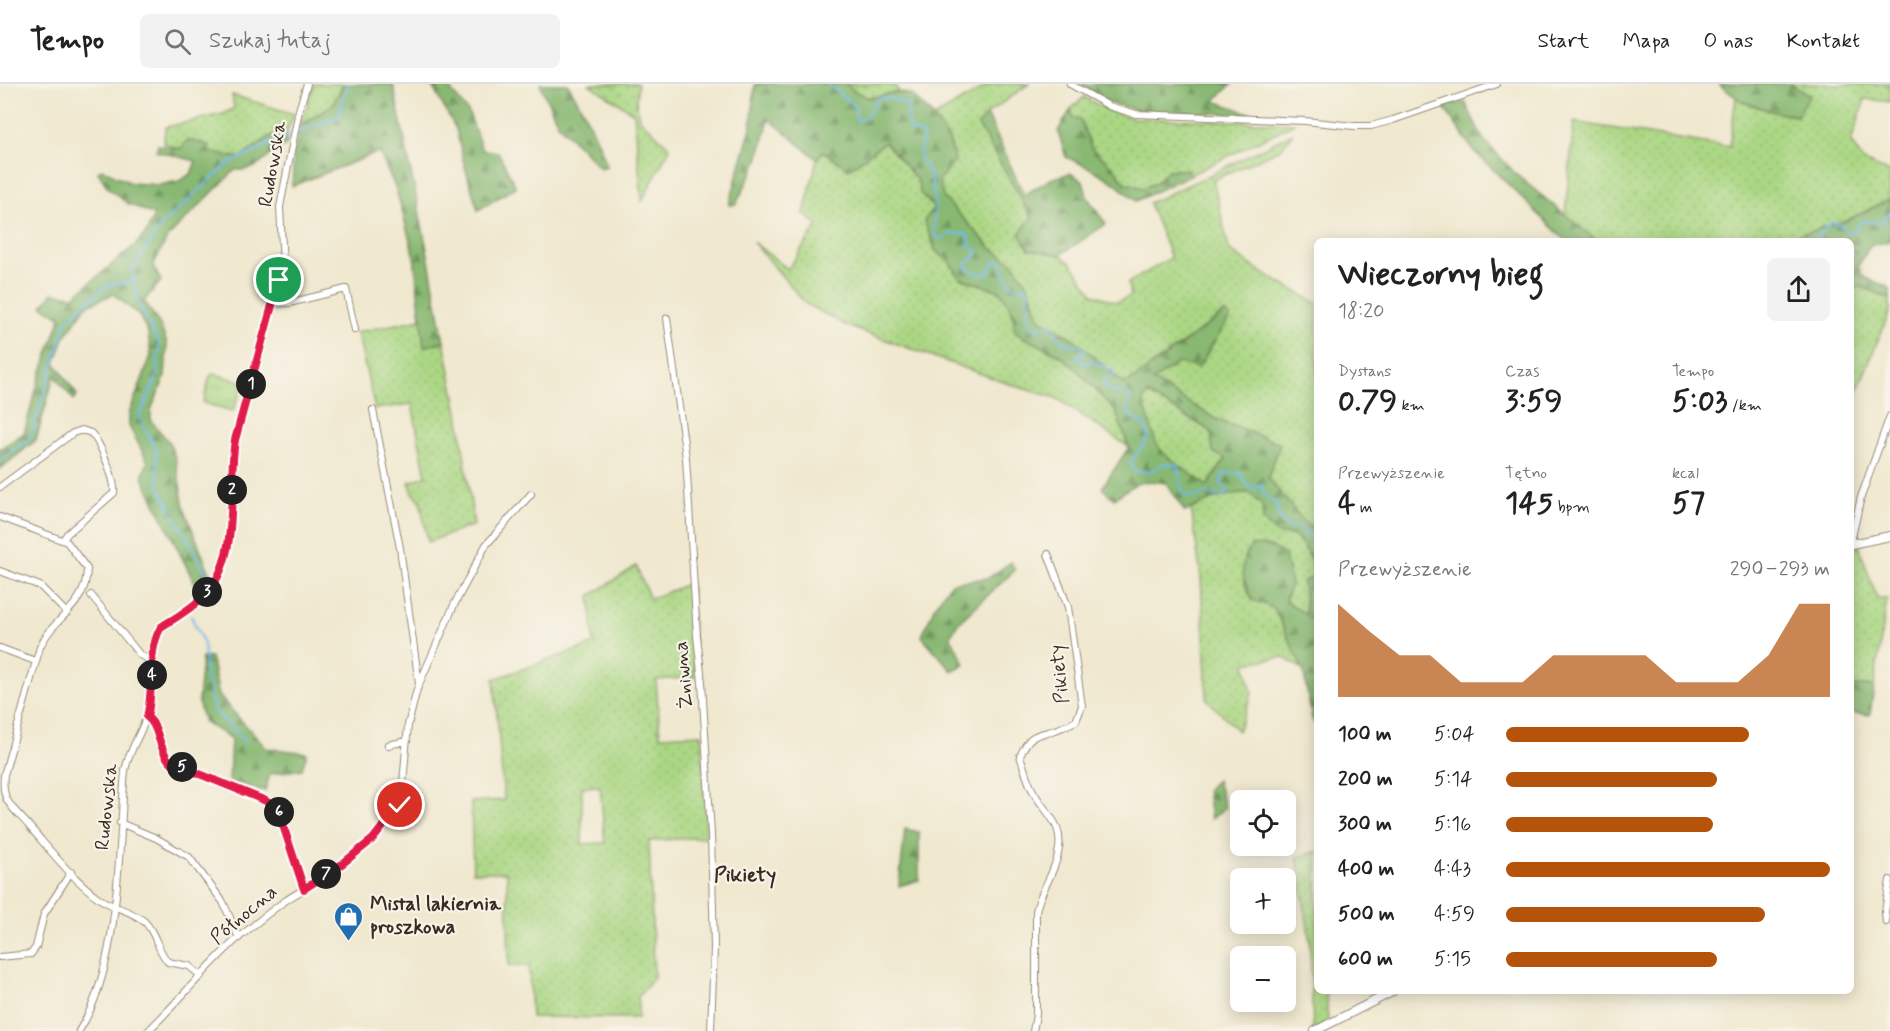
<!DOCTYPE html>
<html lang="pl">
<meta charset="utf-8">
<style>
body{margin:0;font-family:Mynerve,sans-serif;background:#f2f2f2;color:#222;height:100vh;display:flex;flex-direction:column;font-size:22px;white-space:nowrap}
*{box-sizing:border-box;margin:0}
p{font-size:20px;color:#767676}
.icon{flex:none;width:33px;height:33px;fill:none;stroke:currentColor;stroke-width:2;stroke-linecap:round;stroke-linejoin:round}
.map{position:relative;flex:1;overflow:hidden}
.panel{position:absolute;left:1314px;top:154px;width:540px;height:756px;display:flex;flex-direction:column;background:#fff;border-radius:9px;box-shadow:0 3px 15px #0003}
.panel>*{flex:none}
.tools{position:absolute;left:1230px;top:706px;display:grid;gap:12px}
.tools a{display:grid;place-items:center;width:66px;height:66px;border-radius:9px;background:#fff;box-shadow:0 3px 15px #0003;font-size:30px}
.pin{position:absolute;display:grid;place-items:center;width:51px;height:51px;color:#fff;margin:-26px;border:3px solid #fff;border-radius:50%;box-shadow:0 2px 6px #0007}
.km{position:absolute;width:30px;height:30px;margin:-15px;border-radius:50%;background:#222;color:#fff;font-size:16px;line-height:30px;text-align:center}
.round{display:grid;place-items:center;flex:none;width:63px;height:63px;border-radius:9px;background:#f2f2f2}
.summary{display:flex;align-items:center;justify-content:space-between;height:102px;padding:0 24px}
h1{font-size:33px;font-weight:700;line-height:45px}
.metrics{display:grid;grid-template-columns:repeat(3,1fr);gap:9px;height:102px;padding:6px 24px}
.metrics div{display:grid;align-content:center}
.metrics b{font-size:30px;font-weight:700}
.metrics small{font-size:16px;font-weight:400}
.metrics p{font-size:16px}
.chart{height:168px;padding:12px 24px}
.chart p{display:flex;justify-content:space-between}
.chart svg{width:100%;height:108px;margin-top:6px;fill:#b45309;opacity:.7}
ul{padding:0 24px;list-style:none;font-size:20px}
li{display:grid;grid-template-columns:96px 72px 1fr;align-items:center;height:45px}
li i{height:15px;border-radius:8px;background:#b45309}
header{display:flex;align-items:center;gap:36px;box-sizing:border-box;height:84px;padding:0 30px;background:#fff;border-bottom:2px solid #e0e0e0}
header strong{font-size:28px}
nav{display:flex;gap:33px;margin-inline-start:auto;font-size:21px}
.search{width:420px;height:54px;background:#f2f2f2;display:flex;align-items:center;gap:15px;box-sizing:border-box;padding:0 21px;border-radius:9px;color:#767676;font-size:22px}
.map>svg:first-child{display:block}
</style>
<header>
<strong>Tempo</strong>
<div class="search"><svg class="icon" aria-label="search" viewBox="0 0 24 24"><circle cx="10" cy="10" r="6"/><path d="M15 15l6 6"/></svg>Szukaj tutaj</div>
<nav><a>Start</a><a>Mapa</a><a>O nas</a><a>Kontakt</a></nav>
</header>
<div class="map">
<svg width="1890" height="947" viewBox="0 0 1890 947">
<defs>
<pattern id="grass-dots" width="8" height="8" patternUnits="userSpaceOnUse" patternTransform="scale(1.5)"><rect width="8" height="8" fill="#abd784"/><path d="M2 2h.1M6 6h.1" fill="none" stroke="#94b972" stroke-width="1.8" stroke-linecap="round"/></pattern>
<pattern id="forest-firs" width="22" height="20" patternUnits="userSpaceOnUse" patternTransform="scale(1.5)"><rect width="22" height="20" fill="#88b872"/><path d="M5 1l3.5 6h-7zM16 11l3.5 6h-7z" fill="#70965d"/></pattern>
<pattern id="park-crowns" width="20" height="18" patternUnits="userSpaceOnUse" patternTransform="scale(1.5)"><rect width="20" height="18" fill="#abd784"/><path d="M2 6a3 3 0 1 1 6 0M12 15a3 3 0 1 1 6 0" fill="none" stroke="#94b972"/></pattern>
</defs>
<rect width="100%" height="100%" fill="#f7f3e8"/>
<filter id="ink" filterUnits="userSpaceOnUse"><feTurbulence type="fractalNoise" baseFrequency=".0167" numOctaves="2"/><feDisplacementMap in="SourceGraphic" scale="12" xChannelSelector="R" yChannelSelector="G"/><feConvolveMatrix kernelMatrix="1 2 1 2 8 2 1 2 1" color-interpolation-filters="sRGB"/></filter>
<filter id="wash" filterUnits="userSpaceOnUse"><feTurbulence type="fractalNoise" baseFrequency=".008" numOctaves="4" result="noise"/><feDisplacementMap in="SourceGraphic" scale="24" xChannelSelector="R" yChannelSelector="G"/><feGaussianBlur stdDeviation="1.35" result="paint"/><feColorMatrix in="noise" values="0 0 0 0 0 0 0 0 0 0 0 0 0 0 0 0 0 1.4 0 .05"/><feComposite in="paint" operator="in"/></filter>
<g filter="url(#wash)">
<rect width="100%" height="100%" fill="#f0e8cf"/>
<path fill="url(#grass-dots)" stroke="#738051" stroke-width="1.5" fill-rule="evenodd" d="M 314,0 L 344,0 L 332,21 L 300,42 Z
M 589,0 L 638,0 L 636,17 L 639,34 L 670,64 L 642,117 L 634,29 Z
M 846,0 L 894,0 L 899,8 C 874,13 866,19 846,0 Z
M 990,0 L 1029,0 L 987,30 L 978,41 L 1032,133 L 1029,165 L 1060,171 L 1071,179 L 1093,210 L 1116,218 L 1131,212 L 1128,199 L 1171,174 L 1149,119 L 1210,91 L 1293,49 L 1281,65 L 1213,96 L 1229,166 L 1269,193 L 1317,219 L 1317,444 L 1305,439 L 1268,394 L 1280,360 L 1216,335 L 1153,297 L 1178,279 L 1212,259 L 1230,233 L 1224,229 L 1153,280 L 1125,301 L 1074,255 L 1040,235 L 1012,178 L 991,164 L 943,113 L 939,96 L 933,34 Z
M 1789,0 L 1890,0 L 1890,18 L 1865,15 L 1851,58 L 1863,77 L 1890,88 L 1890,115 L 1848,136 L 1779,157 L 1597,158 L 1565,131 L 1574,38 L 1729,63 L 1736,13 C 1753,24 1777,29 1796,32 L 1810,11 Z
M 232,11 L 294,30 L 286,50 L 272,51 L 240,74 L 180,65 L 163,59 L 166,43 L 223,30 L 234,24 Z
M 1084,13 L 1109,27 L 1132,34 L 1295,39 L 1190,91 L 1187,86 L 1168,86 L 1156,99 L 1143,104 L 1125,99 L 1114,84 L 1092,65 L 1080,36 L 1073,34 L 1071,25 Z
M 885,58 L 918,97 L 920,109 L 934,124 L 936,167 L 948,176 L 960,194 L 1000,207 L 1012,226 L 1016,247 L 1025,254 L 1058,270 L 1077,286 L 1116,328 L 1129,363 L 1056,314 L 1015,302 L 847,242 L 806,220 L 753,158 L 788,185 L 818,141 L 804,130 L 817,75 L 823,67 L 849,85 Z
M 1860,202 L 1890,215 L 1890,227 L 1851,322 L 1851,209 Z
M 421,235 L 424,263 L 444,257 L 459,334 L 474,441 L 428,458 L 420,416 L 413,409 L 409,398 L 426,392 L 412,320 L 375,325 L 357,248 Z
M 1148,310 L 1211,347 L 1213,368 L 1226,375 L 1207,402 L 1164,370 L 1155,359 L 1143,316 Z
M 1238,409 L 1250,409 L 1262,421 L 1278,450 L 1295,451 C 1306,464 1314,476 1313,494 L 1303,497 L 1307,531 L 1285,516 L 1274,524 L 1303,585 L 1283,573 L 1245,579 L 1252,610 L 1238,647 L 1207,615 L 1201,493 L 1191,425 L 1209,416 Z
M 1859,462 L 1877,515 L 1887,515 L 1874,602 L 1851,602 L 1851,465 Z
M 636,482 L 650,515 L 685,501 L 691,503 L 695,593 L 656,596 L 660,652 L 702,650 L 706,753 L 649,757 L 654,894 L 638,913 L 638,934 L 531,933 L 529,882 L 509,882 L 507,788 L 473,788 L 471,718 L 504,716 L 494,595 L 594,560 L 590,512 ZM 600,702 L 605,759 L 582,760 L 582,703 Z
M 1317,767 L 1317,908 L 1326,908 L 1328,938 L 1313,946 L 1310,858 L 1297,774 Z"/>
<path fill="url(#forest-firs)" stroke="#627148" stroke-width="1.5" fill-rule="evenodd" d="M 344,0 L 393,0 L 428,171 L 444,257 L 424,263 L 414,171 L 396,105 L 379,68 L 292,102 L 294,69 L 300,42 L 332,21 Z
M 429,0 L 446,0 L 469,29 L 482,66 L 498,68 L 516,103 L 478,126 L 465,83 L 456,45 L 433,4 Z
M 540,0 L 568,0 C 584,27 598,53 607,82 L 600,84 L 558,40 Z
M 755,0 L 846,0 L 854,7 L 869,14 L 899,8 L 912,11 L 931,30 L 949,55 L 955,78 L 939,95 L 943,113 L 991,164 L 1012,178 L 1027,199 L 1040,235 L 1074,255 L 1125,301 L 1225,229 L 1230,233 L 1198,284 L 1178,279 L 1153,297 L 1216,335 L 1280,360 L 1268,394 L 1305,439 L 1317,444 L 1317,644 L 1312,635 L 1303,585 L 1274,524 L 1252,516 C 1242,495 1238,482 1251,462 C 1265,459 1274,464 1285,471 L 1291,500 L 1285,516 L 1306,531 L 1303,497 L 1313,494 C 1314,476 1306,464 1295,451 L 1278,450 L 1263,437 L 1262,421 L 1250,409 C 1226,408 1207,417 1185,428 L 1166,399 C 1140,394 1134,400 1114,415 L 1102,404 L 1129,363 L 1116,328 L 1077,286 L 1058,270 L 1025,254 L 1015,247 L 1012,226 L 1000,207 L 960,194 L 948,176 L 936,167 L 924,137 L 934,123 L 920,109 L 918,97 L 885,58 L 849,85 L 823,67 L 817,75 L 769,35 L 758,76 L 736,120 L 729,121 L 751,43 ZM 1148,310 L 1211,347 L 1213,368 L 1226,375 L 1207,402 L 1164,370 L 1156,359 L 1143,316 Z
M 1081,0 L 1232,0 L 1214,17 L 1255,31 L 1136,26 L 1110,19 Z
M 1718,0 L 1789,0 L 1810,11 L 1797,32 L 1777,29 L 1741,17 Z
M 1465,18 L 1483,55 L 1518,92 L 1597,157 L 1566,157 L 1473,66 L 1443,22 Z
M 1071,25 L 1073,34 L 1080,35 L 1092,65 L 1114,84 L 1125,99 L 1143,104 L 1156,99 L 1168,86 L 1187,86 L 1190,91 L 1136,117 C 1110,94 1098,87 1066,73 L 1058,47 Z
M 987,30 L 1024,111 L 1051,95 L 1070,89 L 1083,97 L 1087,113 L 1106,140 L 1060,171 L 1029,165 L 1019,150 L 1032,133 L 978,41 Z
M 286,50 L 287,60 C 263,71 264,87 235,86 L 167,154 L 153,182 L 161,197 L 144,217 L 160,241 L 167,259 L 165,293 L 151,326 L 151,337 L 169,358 L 175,373 L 184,424 L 212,495 L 198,506 L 142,392 L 148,378 L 129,342 L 129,330 L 151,272 L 148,248 L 138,230 L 113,210 L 86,222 L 64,254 L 55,279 L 77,311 L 74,316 L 54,292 L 36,356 L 0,385 L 0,365 L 24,349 L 37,302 L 61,233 L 42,222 L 53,209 L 74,212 L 135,161 L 147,148 L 154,131 L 127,119 L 108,104 L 98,88 L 102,85 L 131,99 L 159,101 L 179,97 L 191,90 L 196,77 L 156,67 L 158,61 L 180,65 L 188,56 L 210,61 L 209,68 L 240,74 L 273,51 Z
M 1890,115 L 1890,157 L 1870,162 L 1858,182 L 1863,193 L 1890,204 L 1890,215 L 1860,202 L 1851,209 L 1851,176 L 1857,167 L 1851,168 L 1851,158 L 1779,157 L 1848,136 Z
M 1011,478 L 1015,486 L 958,539 L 950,552 L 965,580 L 952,587 L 922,552 L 934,524 L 951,499 L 988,494 Z
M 211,573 L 219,612 L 266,664 L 307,669 L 302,685 L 270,690 L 265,707 L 229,697 L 231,654 L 204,638 L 198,618 L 202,574 Z
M 1851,602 L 1874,602 L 1870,631 L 1851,629 Z
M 1217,696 L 1225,724 L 1211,735 L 1207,705 Z
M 905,745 L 919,748 L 919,796 L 899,802 Z"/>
<path fill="url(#park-crowns)" stroke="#738051" stroke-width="1.5" d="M 214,290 L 244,298 L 233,327 L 203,319 L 210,292 Z"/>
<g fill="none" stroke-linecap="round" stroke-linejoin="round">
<path stroke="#73baeb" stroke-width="2" d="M 827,0 L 854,21 L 857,37 L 865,35 C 869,30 872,24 875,18 C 881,9 900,18 908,21 L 908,42 L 911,47 L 923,50 C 925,58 917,64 920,72 C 921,79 927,83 929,89 C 936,104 935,134 934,151 L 940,155 L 949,150 L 967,150 L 970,156 L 968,161 L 977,167 L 977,171 L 966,181 L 967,185 C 981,190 988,197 993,179 L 1000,176 C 1006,189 1005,206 1025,203 L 1028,206 L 1028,236 L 1031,244 L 1036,246 L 1046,240 L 1051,242 L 1064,259 L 1079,262 L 1084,265 L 1084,269 L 1076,273 L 1084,279 L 1095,278 L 1114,288 L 1113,293 L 1104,297 L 1102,300 L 1110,307 L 1128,310 L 1130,315 L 1127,327 C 1135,343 1146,332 1148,355 L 1132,376 L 1131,381 L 1134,387 L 1151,387 L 1163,380 L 1178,381 L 1183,410 C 1191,415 1198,412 1206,409 C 1213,413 1221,413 1229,409 L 1221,399 L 1223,390 L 1240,389 C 1245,397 1244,402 1255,405 L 1257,401 L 1262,401 L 1263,411 L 1275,418 L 1280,435 L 1287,443 L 1298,442 L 1306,450 L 1317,456
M 298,48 L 338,33 L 348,0
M 1801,158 L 1815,155 L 1832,138 L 1841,141 L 1848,148 L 1855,148 L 1858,140 L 1865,137 L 1880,139 L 1890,129
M 0,376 L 31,353 L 67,236 L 105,203 L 118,199 L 128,199 L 132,195
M 210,496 L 158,401 L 157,368 L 139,333 L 157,293 L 159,260 L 139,221 L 132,186 L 162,140 L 228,80 L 291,50
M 191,532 L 204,560 L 206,592 L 214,626 L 246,659"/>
</g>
</g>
<g filter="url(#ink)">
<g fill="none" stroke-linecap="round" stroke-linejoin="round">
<defs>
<path id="minor" d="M 1070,0 L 1109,22 L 1136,30 L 1305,37 L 1354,42 L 1371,42 L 1393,36 L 1497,0
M 273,220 L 289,219 L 346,205 L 355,246
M 667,234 L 686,374 L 697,552 L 702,598 L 711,750 L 714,863 L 711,947
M 373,326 L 400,464 L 419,600
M 0,403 L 73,349 L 82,346 L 91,349 C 100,358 116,396 114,409 L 67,450 L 63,456
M 0,433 L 67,458 L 87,485 C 86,525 54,531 40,563 L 4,691 C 3,699 3,706 6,714 C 11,725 22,733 29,742 C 51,767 73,796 100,815 C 115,825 132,826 145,838 C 156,849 157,866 168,878 L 189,882 L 201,892
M 1851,457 L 1861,413 L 1890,332
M 0,487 L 40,502 L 67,529
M 91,511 L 140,571 L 153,578
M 0,564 L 35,577
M 147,633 L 151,634 C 159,649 159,665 170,678 L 266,717 L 278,726 L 304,805
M 388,661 L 407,657
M 120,739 L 156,754 L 189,773 L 223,818 L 239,854
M 1886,838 L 1885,828 L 1890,796
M 0,873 L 31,870 L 36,863 L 44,830 L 71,788
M 79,947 C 121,881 118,764 125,687 C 129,663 146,644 150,621 C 156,596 147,566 161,543 C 175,534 191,525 203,513 C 242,476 227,405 235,356 L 283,182 L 280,123 L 299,26 L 307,0
M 148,947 C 179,917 206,883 238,854 C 253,842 269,828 285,817 C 320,794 394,755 402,711 L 408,641 L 417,605 L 454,521 L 486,461 L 531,410
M 1033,947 L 1036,931 L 1036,827 C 1040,807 1054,791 1058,770 C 1065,739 1046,731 1033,707 C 1027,697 1024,683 1020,672 C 1028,655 1030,652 1048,648 C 1058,646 1067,641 1076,637 L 1082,622 L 1068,523 L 1048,470"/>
<path id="tertiary" d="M 1851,460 L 1890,452
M 1315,947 L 1392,908"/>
</defs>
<use href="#minor" stroke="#968976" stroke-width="8"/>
<use href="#tertiary" stroke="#968976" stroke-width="10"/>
<use href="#minor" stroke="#fff" stroke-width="6"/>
<use href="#tertiary" stroke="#fff" stroke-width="8"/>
</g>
</g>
<g fill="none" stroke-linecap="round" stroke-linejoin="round" filter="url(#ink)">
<defs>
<path id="route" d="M 279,196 L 235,356 C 227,405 242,476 203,513 C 191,525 175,534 161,543 C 146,569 155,604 147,633 C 159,641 158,664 170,678 L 266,717 L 278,726 L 304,805 L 342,780 L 373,755 L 400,721"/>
</defs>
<use href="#route" stroke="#fff" stroke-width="12"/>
<use href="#route" stroke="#e11d48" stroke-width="8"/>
</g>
<defs>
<symbol id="shop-pin" viewBox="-11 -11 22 30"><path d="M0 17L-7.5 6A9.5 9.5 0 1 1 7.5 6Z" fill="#1f6fb2" stroke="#f7f3e8"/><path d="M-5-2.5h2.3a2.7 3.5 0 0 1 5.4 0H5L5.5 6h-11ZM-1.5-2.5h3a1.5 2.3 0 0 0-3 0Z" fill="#fff"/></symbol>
</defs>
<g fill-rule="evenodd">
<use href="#shop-pin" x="332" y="816" width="33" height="45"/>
</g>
<g text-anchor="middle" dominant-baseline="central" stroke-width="4.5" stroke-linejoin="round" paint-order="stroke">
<g font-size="20" fill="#3b2a1e" stroke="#f7f3e8">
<text transform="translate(273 80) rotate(-80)">Rudowska</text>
<text transform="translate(1060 590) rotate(-96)">Pikiety</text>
<text transform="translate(684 591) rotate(-95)">Żniwna</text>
<text transform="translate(107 723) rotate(-84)">Rudowska</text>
<text transform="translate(244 831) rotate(-40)">Północna</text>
</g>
<g font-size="20" font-weight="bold" fill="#3b2a1e" stroke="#f7f3e8" text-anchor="start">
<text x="370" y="820">Mistal lakiernia<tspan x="370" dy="23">proszkowa</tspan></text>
</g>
<g font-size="21" font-weight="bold" fill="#3b2a1e" stroke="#f7f3e8">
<text x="745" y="791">Pikiety</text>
</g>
</g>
</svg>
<div class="tools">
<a><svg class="icon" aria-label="locate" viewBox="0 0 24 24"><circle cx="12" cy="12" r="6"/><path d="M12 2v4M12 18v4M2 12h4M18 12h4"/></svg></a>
<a>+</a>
<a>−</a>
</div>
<div class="pin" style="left:279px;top:196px;background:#1e9e55"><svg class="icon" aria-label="arrive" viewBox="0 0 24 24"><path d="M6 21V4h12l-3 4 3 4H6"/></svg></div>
<div class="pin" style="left:400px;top:721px;background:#d93025"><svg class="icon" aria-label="check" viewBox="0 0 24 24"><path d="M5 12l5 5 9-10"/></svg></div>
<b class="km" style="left:251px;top:300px">1</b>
<b class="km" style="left:232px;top:406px">2</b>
<b class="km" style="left:207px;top:508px">3</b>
<b class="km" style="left:152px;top:591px">4</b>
<b class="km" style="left:182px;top:683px">5</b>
<b class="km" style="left:279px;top:728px">6</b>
<b class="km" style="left:326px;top:790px">7</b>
<section class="panel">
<div class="summary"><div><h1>Wieczorny bieg</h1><p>18:20</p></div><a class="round"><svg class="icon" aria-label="share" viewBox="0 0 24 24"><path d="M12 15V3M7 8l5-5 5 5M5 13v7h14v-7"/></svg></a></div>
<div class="metrics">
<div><p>Dystans</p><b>0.79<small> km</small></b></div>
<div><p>Czas</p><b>3:59</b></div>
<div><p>Tempo</p><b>5:03<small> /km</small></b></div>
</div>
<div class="metrics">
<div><p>Przewyższenie</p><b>4<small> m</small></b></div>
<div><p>Tętno</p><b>145<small> bpm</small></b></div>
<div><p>kcal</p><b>57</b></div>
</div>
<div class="chart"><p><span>Przewyższenie</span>290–293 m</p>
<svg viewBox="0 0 160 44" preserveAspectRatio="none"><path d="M0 44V6L10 17L20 27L30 27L40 38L50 38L60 38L70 27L80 27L90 27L100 27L110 38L120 38L130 38L140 27L150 6L160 6V44z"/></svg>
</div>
<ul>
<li><b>100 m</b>5:04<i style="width:75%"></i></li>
<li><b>200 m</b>5:14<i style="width:65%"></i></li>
<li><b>300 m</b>5:16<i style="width:64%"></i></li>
<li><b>400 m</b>4:43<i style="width:100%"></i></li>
<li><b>500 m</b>4:59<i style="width:80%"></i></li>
<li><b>600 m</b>5:15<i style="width:65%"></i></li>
</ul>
</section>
</div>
